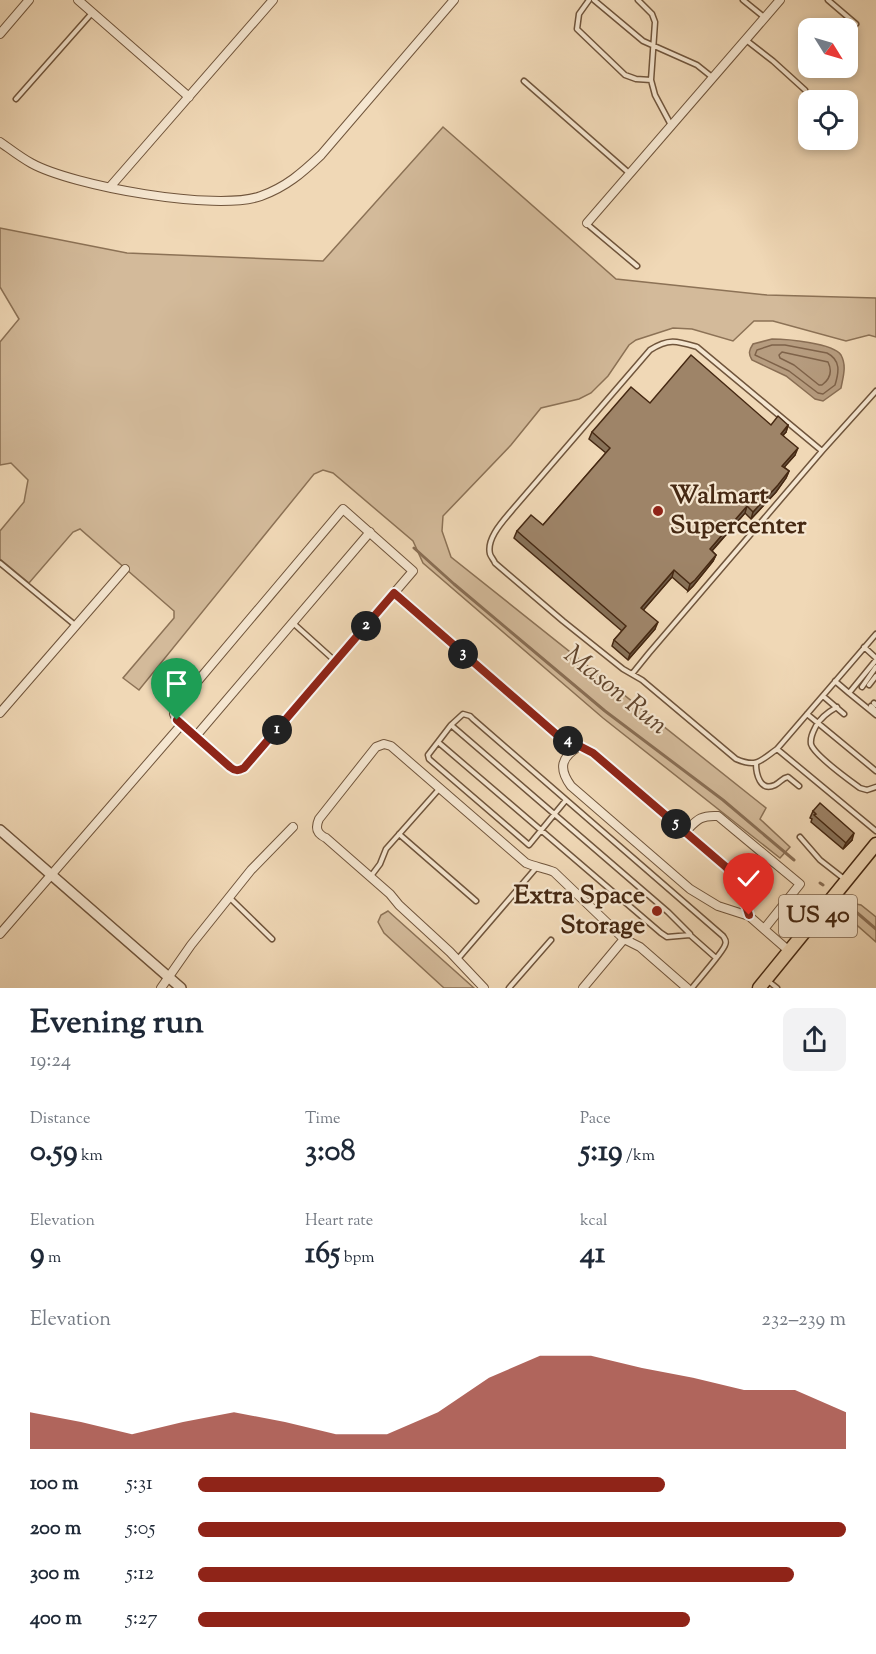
<!DOCTYPE html>
<meta charset="utf-8">
<style>
body{margin:0;font-family:"Sorts Mill Goudy",serif;background:#f2f2f3;color:#1f2937;height:100vh;display:flex;flex-direction:column;font-size:22px;white-space:nowrap}
*{box-sizing:border-box;margin:0}
p{font-size:20px;color:#747a83}
.icon{flex:none;width:33px;height:33px;fill:none;stroke:currentColor;stroke-width:2;stroke-linecap:round;stroke-linejoin:round}
.map{position:relative;height:988px;overflow:hidden}
.panel{display:flex;flex-direction:column;background:#fff;flex:1}
.panel>*{flex:none}
.needle{width:39px;rotate:127deg}
.fabs{position:absolute;left:798px;top:18px;display:grid;gap:12px}
.fabs a{display:grid;place-items:center;width:60px;height:60px;border-radius:12px;background:#fff;box-shadow:0 3px 9px #0003;font-size:30px}
.pin{position:absolute;display:grid;place-items:center;width:51px;height:51px;color:#fff;margin:-62px -26px;border-radius:50% 50% 50% 0;rotate:-45deg;box-shadow:0 0 6px #0007}
.pin .icon{rotate:45deg}
.km{position:absolute;width:30px;height:30px;margin:-15px;border-radius:50%;background:#222;color:#fff;font-size:16px;line-height:30px;text-align:center}
.round{display:grid;place-items:center;flex:none;width:63px;height:63px;border-radius:12px;background:#f2f2f3}
.head{display:flex;align-items:center;justify-content:space-between;height:102px;padding:0 30px}
h1{font-size:33px;font-weight:700;line-height:45px}
.figures{display:grid;grid-template-columns:repeat(3,1fr);gap:9px;height:102px;padding:6px 30px}
.figures div{display:grid;align-content:center}
.figures b{font-size:30px;font-weight:700}
.figures small{font-size:16px;font-weight:400}
.figures p{font-size:16px}
.chart{height:168px;padding:12px 30px}
.chart p{display:flex;justify-content:space-between}
.chart svg{width:100%;height:108px;margin-top:6px;fill:#8f2418;opacity:.7}
ul{padding:0 30px;list-style:none;font-size:20px}
li{display:grid;grid-template-columns:96px 72px 1fr;align-items:center;height:45px}
li i{height:15px;border-radius:8px;background:#8f2418}
.map>svg:first-child{display:block}
</style>
<div class="map">
<svg width="876" height="988" viewBox="0 0 876 988">
<rect width="100%" height="100%" fill="#f0d8b6"/>
<filter id="stains"><feTurbulence type="fractalNoise" baseFrequency=".00333" numOctaves="4"/><feColorMatrix values="0 0 0 0 .2 0 0 0 0 .09 0 0 0 0 .02 0 0 0 .5 -.17"/></filter>
<radialGradient id="worn" r=".72"><stop offset=".6" stop-color="#630" stop-opacity="0"/><stop offset="1" stop-color="#630" stop-opacity=".3"/></radialGradient>
<path fill="#d3ba9a" stroke="#8c7256" stroke-width="1.5" d="M 443,127 L 616,279 L 767,295 L 876,298 L 876,337 L 869,335 L 846,341 L 773,321 L 754,321 L 733,341 L 692,329 L 673,328 L 636,340 L 629,345 L 608,376 L 591,393 L 579,399 L 541,408 L 511,445 L 443,516 L 442,531 L 451,557 L 766,808 L 760,819 L 790,847 L 780,858 L 603,718 L 423,563 L 413,541 L 333,473 L 323,470 L 314,474 L 139,690 L 123,678 L 174,618 L 174,611 L 80,529 L 73,532 L 29,583 L 0,559 L 0,531 L 24,502 L 28,480 L 11,463 L 0,465 L 0,342 L 19,319 L 0,287 L 0,228 L 127,253 L 323,261 Z
M 856,904 L 861,905 L 876,917 L 876,942 L 850,919 L 849,913 Z
M 388,911 L 474,988 L 444,988 L 384,933 L 378,922 L 381,915 Z"/>
<path fill="#b69c7f" stroke="#896e54" stroke-width="1.5" d="M 772,339 C 786,339 833,343 841,355 C 847,366 843,377 841,388 L 823,401 L 815,399 L 810,395 L 786,376 L 752,360 C 748,354 749,350 753,344 Z"/>
<g fill="none" stroke-linecap="round" stroke-linejoin="round">
<path stroke="#7e6249" stroke-width="1.5" d="M 772,345 L 785,345 L 827,353 C 841,360 839,372 835,385 L 823,394 L 818,393 L 789,371 L 755,355 L 757,350 Z
M 782,352 L 828,362 C 833,372 830,379 822,385 L 819,385 L 794,365 L 780,358 L 779,355 Z"/>
<path stroke="#896e54" stroke-width="3" d="M 414,548 L 454,584 L 605,711 L 723,800 L 794,860
M 820,883 L 823,885
M 848,905 L 876,929"/>
<defs>
<path id="service" d="M 589,0 L 579,14 L 577,29 L 625,75 L 636,79 L 651,80
M 594,0 L 643,41 L 697,65 L 712,77
M 638,0 L 652,14 L 655,22 L 651,80 L 655,95 L 671,125
M 743,0 L 764,17
M 828,0 L 856,24
M 746,40 L 773,61 L 805,90
M 524,81 L 629,173
M 16,99 L 92,13
M 587,224 L 637,266
M 876,391 L 822,451 L 697,347 C 677,341 669,338 650,350 L 513,509 C 504,520 486,538 490,554 C 491,557 494,560 495,563 L 563,621 L 623,669 L 642,680 L 736,759 C 757,768 760,761 777,749 L 876,831
M 0,563 L 75,625
M 293,623 L 334,660
M 864,647 L 876,658
M 876,660 L 849,693 L 876,715
M 632,674 L 649,653 L 822,451
M 835,681 L 849,693
M 869,685 L 876,676
M 862,687 L 876,667
M 823,696 L 844,714
M 874,703 L 876,705
M 871,706 L 876,711
M 837,707 C 828,712 821,717 816,726 C 813,732 810,737 811,744 C 814,755 849,780 860,788 L 867,790 L 876,787
M 807,714 L 876,771
M 451,725 L 668,912 L 690,934
M 438,742 L 428,755 L 429,759 L 529,845 L 566,800
M 777,749 L 876,634
M 756,763 C 756,774 760,792 775,785 C 781,782 782,778 788,777 L 799,786
M 399,834 L 476,901
M 800,837 L 820,860 L 843,878
M 371,876 L 380,864 L 386,849 L 440,788
M 230,898 L 272,939
M 457,960 L 536,868
M 767,980 L 777,988
M 509,988 L 551,940
M 692,988 C 698,980 723,952 725,945 C 727,941 725,939 723,936 L 473,719 L 470,716 L 463,714 L 451,725 L 438,742 L 661,933 L 667,937 L 690,935 L 716,958"/>
<path id="minor" d="M 78,0 L 189,97
M 0,34 L 29,0
M 0,142 C 10,149 20,157 31,163 C 72,186 217,212 261,196 C 286,187 302,173 321,155 L 454,0
M 110,187 L 273,0
M 587,223 L 780,0
M 343,509 L 413,571 L 244,768 L 240,770 L 234,770 L 177,720 L 174,714 L 175,708 Z
M 395,593 L 556,734 L 593,753 L 726,867 L 738,880 L 749,916 L 789,951
M 0,713 L 125,569
M 196,736 L 370,532
M 580,746 C 561,757 558,768 571,786 L 690,889 L 718,906 L 749,916
M 685,832 C 697,820 700,815 718,816 L 800,884 L 765,928
M 0,934 L 182,724
M 161,988 L 191,945 L 251,870 L 293,827
M 484,988 L 450,952 L 399,905 L 390,894 L 326,838 C 317,834 315,828 319,819 L 376,747 L 384,744 L 391,746 L 526,863 C 535,867 545,868 554,872 L 624,939 L 640,947 L 687,988
M 583,988 L 624,939"/>
<path id="tertiary" d="M 0,830 L 181,988"/>
<path id="primary" d="M 759,988 L 876,844"/>
</defs>
<use href="#service" stroke="#70553c" stroke-width="7"/>
<use href="#minor" stroke="#70553c" stroke-width="10"/>
<use href="#tertiary" stroke="#70553c" stroke-width="12"/>
<use href="#primary" stroke="#462913" stroke-width="15"/>
<use href="#service" stroke="#f5e6d0" stroke-width="4"/>
<use href="#minor" stroke="#f5e6d0" stroke-width="8"/>
<use href="#tertiary" stroke="#f5e6d0" stroke-width="9"/>
<use href="#primary" stroke="#f0d8b6" stroke-width="12"/>
</g>
<path fill="#887259" stroke="#462913" stroke-width="1.5" d="M 650,403 L 771,425 L 788,425 L 786,432 L 783,435 L 795,455 L 784,467 L 789,471 L 786,478 L 776,492 L 751,519 L 745,513 L 712,551 L 716,555 L 713,561 L 693,586 L 688,591 L 672,577 L 643,610 L 655,629 L 628,660 L 612,646 L 614,640 L 622,631 L 514,538 L 517,531 L 543,525 L 606,453 L 589,439 L 592,432 Z
M 813,811 L 852,840 L 843,849 L 811,822 L 812,819 L 810,818 Z"/>
<path fill="#6f5c49" stroke="#462913" stroke-width="1.5" d="M 788,425 L 786,432 L 778,440 L 781,434 Z
M 798,448 L 795,455 L 780,472 L 782,466 Z
M 789,471 L 786,478 L 776,492 L 751,519 L 753,512 Z
M 747,506 L 745,513 L 707,556 L 710,549 Z
M 716,555 L 713,561 L 693,586 L 688,591 L 690,584 Z
M 674,570 L 672,577 L 639,615 L 641,608 Z
M 658,622 L 655,629 L 628,660 L 630,654 Z
M 854,833 L 852,840 L 843,849 L 846,843 Z"/>
<path fill="#9e8468" stroke="#462913" stroke-width="1.5" d="M 691,355 L 771,425 L 778,416 L 788,425 L 781,434 L 798,448 L 782,466 L 789,471 L 778,485 L 753,512 L 747,506 L 710,549 L 716,555 L 695,580 L 690,584 L 674,570 L 641,608 L 658,622 L 630,654 L 614,640 L 626,626 L 517,531 L 531,515 L 543,525 L 610,448 L 592,432 L 631,387 L 650,403 Z
M 820,803 L 854,833 L 846,843 L 814,815 L 816,814 L 813,811 Z"/>
<g fill="none" stroke-linecap="round" stroke-linejoin="round">
<defs>
<path id="route" d="M 177,720 L 230,767 C 235,771 238,771 244,768 L 394,593 L 556,734 L 593,753 L 726,867 L 738,880 L 749,915"/>
</defs>
<use href="#route" stroke="#fff" stroke-width="12"/>
<use href="#route" stroke="#8f2418" stroke-width="8"/>
</g>
<g fill="#8f2418" stroke="#f5e6d0" stroke-width="2">
<circle cx="658" cy="511" r="6"/>
<circle cx="657" cy="911" r="6"/>
</g>
<g text-anchor="middle" dominant-baseline="central" stroke-width="4.5" stroke-linejoin="round" paint-order="stroke">
<rect fill="#f5e6d0" stroke="#7a624c" stroke-width="1.5" x="779" y="895" width="78" height="42" rx="4.5"/>
<g font-size="24" font-weight="bold" fill="#462913">
<text x="818" y="916">US 40</text>
</g>
<g font-size="26" font-weight="bold" fill="#462913" stroke="#f5e6d0" text-anchor="start">
<text x="670" y="496">Walmart<tspan x="670" dy="30">Supercenter</tspan></text>
<text x="645" y="896" text-anchor="end">Extra Space<tspan x="645" dy="30">Storage</tspan></text>
</g>
<g font-size="27" font-style="italic" fill="#62462e" stroke="#f5e6d0">
<text transform="translate(615 691) rotate(39)">Mason Run</text>
</g>
</g>
<rect width="100%" height="100%" filter="url(#stains)"/>
<rect width="100%" height="100%" fill="url(#worn)"/>
</svg>
<div class="fabs">
<a><svg class="needle" viewBox="-14 -14 28 28"><path d="M0-13l5 13h-10z" fill="#e53935"/><path d="M0 13l5-13h-10z" fill="#747a83"/></svg></a>
<a><svg class="icon" aria-label="locate" viewBox="0 0 24 24"><circle cx="12" cy="12" r="6"/><path d="M12 2v4M12 18v4M2 12h4M18 12h4"/></svg></a>
</div>
<div class="pin" style="left:177px;top:720px;background:#1e9e55"><svg class="icon" aria-label="arrive" viewBox="0 0 24 24"><path d="M6 21V4h12l-3 4 3 4H6"/></svg></div>
<div class="pin" style="left:749px;top:915px;background:#d93025"><svg class="icon" aria-label="check" viewBox="0 0 24 24"><path d="M5 12l5 5 9-10"/></svg></div>
<b class="km" style="left:277px;top:730px">1</b>
<b class="km" style="left:366px;top:626px">2</b>
<b class="km" style="left:463px;top:654px">3</b>
<b class="km" style="left:568px;top:741px">4</b>
<b class="km" style="left:676px;top:824px">5</b>
</div>
<section class="panel">
<div class="head"><div><h1>Evening run</h1><p>19:24</p></div><a class="round"><svg class="icon" aria-label="share" viewBox="0 0 24 24"><path d="M12 15V3M7 8l5-5 5 5M5 13v7h14v-7"/></svg></a></div>
<div class="figures">
<div><p>Distance</p><b>0.59<small> km</small></b></div>
<div><p>Time</p><b>3:08</b></div>
<div><p>Pace</p><b>5:19<small> /km</small></b></div>
</div>
<div class="figures">
<div><p>Elevation</p><b>9<small> m</small></b></div>
<div><p>Heart rate</p><b>165<small> bpm</small></b></div>
<div><p>kcal</p><b>41</b></div>
</div>
<div class="chart"><p><span>Elevation</span>232–239 m</p>
<svg viewBox="0 0 160 44" preserveAspectRatio="none"><path d="M0 44V29L10 33L20 38L30 33L40 29L50 33L60 38L70 38L80 29L90 15L100 6L110 6L120 11L130 15L140 20L150 20L160 29V44z"/></svg>
</div>
<ul>
<li><b>100 m</b>5:31<i style="width:72%"></i></li>
<li><b>200 m</b>5:05<i style="width:100%"></i></li>
<li><b>300 m</b>5:12<i style="width:92%"></i></li>
<li><b>400 m</b>5:27<i style="width:76%"></i></li>
</ul>
</section>
